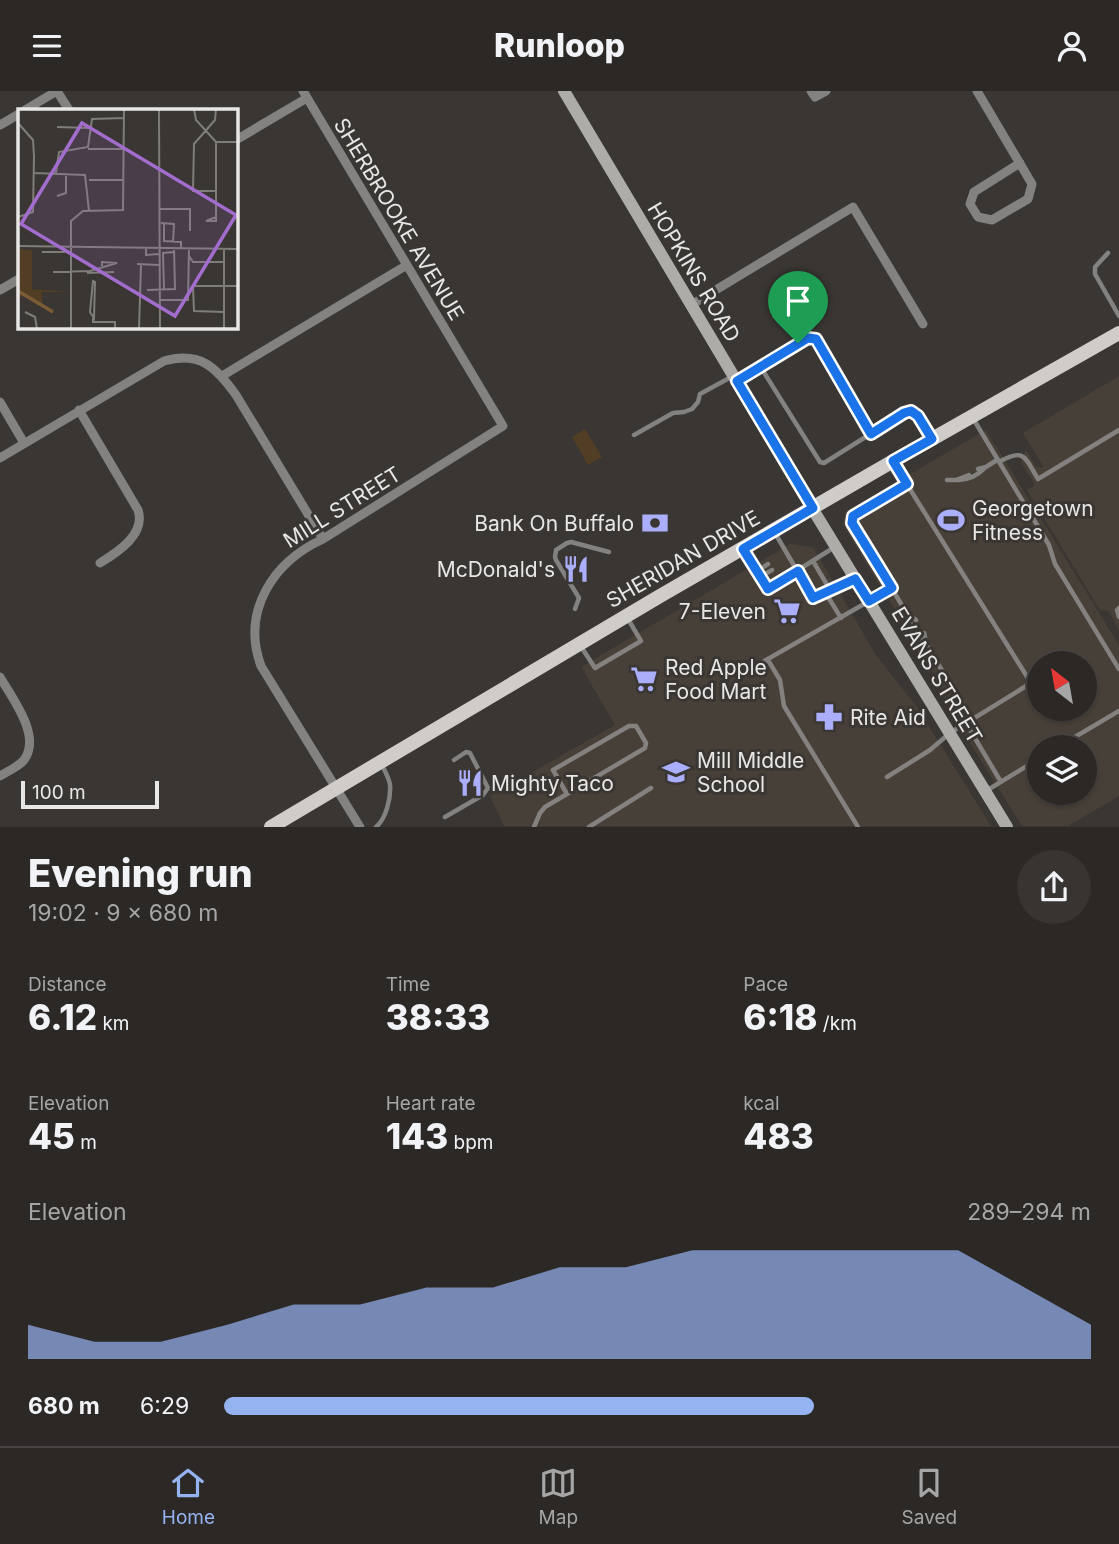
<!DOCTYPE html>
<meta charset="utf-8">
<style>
body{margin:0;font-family:Inter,sans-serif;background:#373432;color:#f1f3f6;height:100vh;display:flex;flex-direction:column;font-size:26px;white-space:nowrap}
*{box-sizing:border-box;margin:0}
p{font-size:23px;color:#a6a6a7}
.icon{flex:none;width:38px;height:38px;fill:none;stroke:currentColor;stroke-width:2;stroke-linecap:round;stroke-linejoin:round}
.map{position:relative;height:736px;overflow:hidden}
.drawer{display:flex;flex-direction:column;background:#2b2826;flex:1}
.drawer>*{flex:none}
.needle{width:46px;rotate:329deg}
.tools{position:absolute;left:1027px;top:560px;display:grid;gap:14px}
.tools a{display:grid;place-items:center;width:70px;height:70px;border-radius:50%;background:#2b2826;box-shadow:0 2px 5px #0004,0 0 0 2px #474443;font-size:35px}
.scale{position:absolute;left:21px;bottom:18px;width:138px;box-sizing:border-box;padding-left:7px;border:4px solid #e9e7e5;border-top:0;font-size:19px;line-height:24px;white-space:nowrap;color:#e9e7e5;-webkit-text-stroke:5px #393633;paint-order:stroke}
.pin{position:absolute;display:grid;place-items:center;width:60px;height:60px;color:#fff;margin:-72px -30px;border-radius:50% 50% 50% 0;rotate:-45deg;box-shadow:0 0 7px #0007}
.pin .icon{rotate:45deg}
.round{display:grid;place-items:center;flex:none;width:74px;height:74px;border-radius:37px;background:#373432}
.overview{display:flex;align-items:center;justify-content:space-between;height:119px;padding:0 28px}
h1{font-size:38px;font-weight:800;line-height:52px}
.metrics{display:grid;grid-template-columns:repeat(3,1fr);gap:10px;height:119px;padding:7px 28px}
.metrics div{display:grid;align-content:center}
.metrics b{font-size:35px;font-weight:800}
.metrics small{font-size:19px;font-weight:400}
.metrics p{font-size:19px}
.chart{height:196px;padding:14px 28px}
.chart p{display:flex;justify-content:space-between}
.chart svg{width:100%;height:126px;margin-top:7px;fill:#95b2f1;opacity:.7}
ul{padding:0 28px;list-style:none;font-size:23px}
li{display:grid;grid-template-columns:112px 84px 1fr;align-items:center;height:52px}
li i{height:18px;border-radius:9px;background:#95b2f1}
header{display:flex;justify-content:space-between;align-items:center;height:91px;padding:0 28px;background:#2b2826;font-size:32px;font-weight:800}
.dock{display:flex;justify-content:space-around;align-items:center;height:98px;border-top:2px solid #474443;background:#2b2826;font-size:19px;color:#a6a6a7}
.dock a{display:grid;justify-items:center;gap:4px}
.dock .active{color:#95b2f1}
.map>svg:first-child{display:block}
</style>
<header><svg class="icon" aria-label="menu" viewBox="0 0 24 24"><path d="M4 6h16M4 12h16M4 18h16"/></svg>Runloop<svg class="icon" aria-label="person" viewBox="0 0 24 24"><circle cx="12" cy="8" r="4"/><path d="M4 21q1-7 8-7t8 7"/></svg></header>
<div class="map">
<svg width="1119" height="736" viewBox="0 0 1119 736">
<rect width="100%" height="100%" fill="#393633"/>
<path fill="#474038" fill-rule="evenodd" d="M 1119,285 L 1119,540 L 1109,520 L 1100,519 L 1027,399 L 1035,394 L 1021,371 L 1026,359 L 1036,375 L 1044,377 L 1023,342 Z
M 986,339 L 1119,554 L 1119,705 L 1068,735 L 1022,735 L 952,623 L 931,578 L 843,434 L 845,421 ZM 1040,572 L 1085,572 L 1085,618 L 1040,618 ZM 1040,656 L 1085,656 L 1085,702 L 1040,702 Z
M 790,453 L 813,456 L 876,564 L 917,616 L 991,735 L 504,735 L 490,705 L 615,634 L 581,576 Z"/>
<path fill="#523e25" d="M 585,338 L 602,366 L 588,374 L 572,346 Z"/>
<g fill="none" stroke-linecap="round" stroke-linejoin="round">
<path stroke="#838280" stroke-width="4.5" d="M 1108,162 L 1095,176 L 1095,183 L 1119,225
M 760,275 L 820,371 L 824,372 L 904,322 L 911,320 L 918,325 L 930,345
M 739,288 L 808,247 L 816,248 L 871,343
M 974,329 L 1049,454 L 1055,473 L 1119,578
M 634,344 L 673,322 L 684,321 L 692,318 L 698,311 L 700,303 L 733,285
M 999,371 C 1025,356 1025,367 1038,388 L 1119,339
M 978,378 L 986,376 L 997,369
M 947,389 L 956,389 L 969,384
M 956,389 C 968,390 977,385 986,376
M 907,393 L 853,425 L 852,432 L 906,521 C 910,535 917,545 927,555 L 972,628
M 775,442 L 813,507 L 855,488
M 744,458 L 768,498 L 833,457
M 813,470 L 830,499
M 757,480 L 768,473
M 760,486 L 772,479
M 825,501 L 841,527
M 1119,517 L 1117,519 L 1119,526
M 575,518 L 579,507 L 556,469 L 555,466 L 556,459 L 567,452 L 571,451 L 609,461
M 907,522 L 916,529
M 924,542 L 927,555
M 580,554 L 595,577 L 641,550 L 628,528
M 768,569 L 780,589 L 784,615 L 858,736
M 747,580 L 892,497
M 966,632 L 1001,691
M 1058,656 L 1119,620
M 887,686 L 930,659 L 950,642 L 1031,592 L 893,371
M 986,700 L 1040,667
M 445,726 L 483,704 L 488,697 L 470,662 L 466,661 L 454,669
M 376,736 C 386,728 391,707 390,694 C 389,686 384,679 381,672
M 534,736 L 540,722 L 545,716 L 645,657 L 646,652 L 636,635 L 629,635 L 553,679 L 567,703
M 589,736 L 651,697"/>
<path stroke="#838280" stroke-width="9" d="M 303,0 L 503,335 L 323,448 C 273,471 241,520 261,575 L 360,736
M 811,0 L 815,6 L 826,0
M 977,0 L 1032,93 L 1028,108 L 992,129 L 978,126 L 970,113 L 974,101 L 1020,72
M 25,19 L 57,0 L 69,19
M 0,34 L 19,23
M 236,49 L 307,7
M 0,199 L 19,188
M 691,214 L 853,116 L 923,233
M 222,285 L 407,174
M 0,311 L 24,352
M 79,319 L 138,419 C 146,443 118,461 100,472
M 0,367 L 164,270 C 200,260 216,276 236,304 L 323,448
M 0,586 C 12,607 42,645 24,669 C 18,676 8,680 0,685"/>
<path stroke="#aeaca9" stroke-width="12" d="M 564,0 L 812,417 L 1007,736"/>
<path stroke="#cfccc9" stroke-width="14" d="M 271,736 L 660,505 L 888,373 L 1119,242"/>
</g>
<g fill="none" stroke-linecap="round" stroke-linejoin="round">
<defs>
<path id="route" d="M 808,247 L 816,248 L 871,343 L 904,322 L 911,320 L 918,325 L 932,348 L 893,370 L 907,393 L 853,425 L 852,432 L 892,497 L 869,510 L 855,488 L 813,507 L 798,480 L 768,498 L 743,458 L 813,417 L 737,290 Z"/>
</defs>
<use href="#route" stroke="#fff" stroke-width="14"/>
<use href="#route" stroke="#1a73e8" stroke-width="9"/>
</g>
<defs>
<symbol id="stadium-bare" viewBox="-9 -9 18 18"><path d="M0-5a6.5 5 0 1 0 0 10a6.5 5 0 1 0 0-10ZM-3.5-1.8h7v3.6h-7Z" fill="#abaffb" stroke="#393633" stroke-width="2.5" paint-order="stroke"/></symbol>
<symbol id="bank-bare" viewBox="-9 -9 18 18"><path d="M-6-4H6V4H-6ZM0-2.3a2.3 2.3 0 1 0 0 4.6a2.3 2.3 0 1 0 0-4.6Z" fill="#abaffb" stroke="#393633" stroke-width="2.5" paint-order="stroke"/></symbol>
<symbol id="restaurant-bare" viewBox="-9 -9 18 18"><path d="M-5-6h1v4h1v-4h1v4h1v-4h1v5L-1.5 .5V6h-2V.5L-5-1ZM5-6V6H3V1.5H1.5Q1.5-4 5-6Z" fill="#abaffb" stroke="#393633" stroke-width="2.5" paint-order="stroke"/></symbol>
<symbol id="supermarket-bare" viewBox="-9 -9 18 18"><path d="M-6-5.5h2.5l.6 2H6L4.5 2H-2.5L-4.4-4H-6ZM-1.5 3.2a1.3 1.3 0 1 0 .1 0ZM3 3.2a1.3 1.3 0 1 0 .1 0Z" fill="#abaffb" stroke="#393633" stroke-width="2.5" paint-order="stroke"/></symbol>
<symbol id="pharmacy-bare" viewBox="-9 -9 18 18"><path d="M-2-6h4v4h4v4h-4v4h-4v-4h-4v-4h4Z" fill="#abaffb" stroke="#393633" stroke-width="2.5" paint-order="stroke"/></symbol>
<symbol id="school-bare" viewBox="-9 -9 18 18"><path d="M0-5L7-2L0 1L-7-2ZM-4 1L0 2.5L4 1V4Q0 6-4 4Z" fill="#abaffb" stroke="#393633" stroke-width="2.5" paint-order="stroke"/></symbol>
</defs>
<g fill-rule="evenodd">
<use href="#stadium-bare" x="932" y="410" width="38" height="38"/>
<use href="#bank-bare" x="636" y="413" width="38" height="38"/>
<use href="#restaurant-bare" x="557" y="459" width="38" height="38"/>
<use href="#supermarket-bare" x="768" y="501" width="38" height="38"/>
<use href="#supermarket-bare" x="625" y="569" width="38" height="38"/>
<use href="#pharmacy-bare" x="810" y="607" width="38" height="38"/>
<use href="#school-bare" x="657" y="662" width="38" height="38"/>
<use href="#restaurant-bare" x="451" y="673" width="38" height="38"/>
</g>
<g text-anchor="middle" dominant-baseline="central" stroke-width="6" stroke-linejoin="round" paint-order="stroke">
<g font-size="21" fill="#e9e7e5" stroke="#393633">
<text transform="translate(399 128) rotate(59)">SHERBROOKE AVENUE</text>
<text transform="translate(694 181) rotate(59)">HOPKINS ROAD</text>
<text transform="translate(342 416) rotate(-32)">MILL STREET</text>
<text transform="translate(683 468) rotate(-30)">SHERIDAN DRIVE</text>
<text transform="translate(937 584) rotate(59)">EVANS STREET</text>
</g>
<g font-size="21" fill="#e9e7e5" stroke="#393633" text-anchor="start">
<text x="972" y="417">Georgetown<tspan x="972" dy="24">Fitness</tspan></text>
<text x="634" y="432" text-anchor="end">Bank On Buffalo</text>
<text x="555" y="478" text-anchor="end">McDonald's</text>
<text x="766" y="520" text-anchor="end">7-Eleven</text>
<text x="665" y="576">Red Apple<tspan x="665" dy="24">Food Mart</tspan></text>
<text x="850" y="626">Rite Aid</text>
<text x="697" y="669">Mill Middle<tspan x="697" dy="24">School</tspan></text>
<text x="491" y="692">Mighty Taco</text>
</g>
</g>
<g transform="translate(18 18)">
<rect width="220" height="220" fill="#393633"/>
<path d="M 0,140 L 14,141 L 14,180 L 51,183 L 24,183 L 24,197 L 9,186 L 0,189 Z" fill="#523e25"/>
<path fill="none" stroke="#7b5c35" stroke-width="3.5" d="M 0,182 L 35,203"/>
<path fill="none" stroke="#7f7d7a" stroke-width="2" d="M 141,0 L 142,220M 176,0 L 178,11 L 198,33 L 221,33M 0,14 L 15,31 L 16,47 L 15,103 L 0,108M 39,18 L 72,19M 198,33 L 198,112 L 188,112 L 198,108M 70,40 L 106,40M 16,64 L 67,66 L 71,102M 38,64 L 41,43 L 70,38 L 74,10 L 106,9M 71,71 L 105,71M 198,82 L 175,82 L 176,35 L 197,11 L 198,0M 39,87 L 48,84 L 48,64M 141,100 L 172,100 L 172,122M 143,114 L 156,115 L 155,133M 146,114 L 146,132 L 163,133 L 163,139M 0,137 L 221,140M 128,138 L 128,146 L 141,145M 206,140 L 206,220M 24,143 L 47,143M 171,147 L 175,153 L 205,153M 119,155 L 141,156M 35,163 L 72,162 L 99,154 L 84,153 L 84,157M 69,164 L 96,163M 75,172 L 77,173 L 76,209 L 72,203 ZM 146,180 L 145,144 L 156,143M 129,181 L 157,180 L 156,138M 141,191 L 170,191 L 171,139M 7,203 L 17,208 L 19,220M 206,203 L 176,202 L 175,177 L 221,177M 75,209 L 75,213 L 97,213 L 97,220M 53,220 L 53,112 L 65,102 L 105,101 L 106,0M 121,220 L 123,155"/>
<path fill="#a26dcc" fill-opacity="0.15" stroke="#a26dcc" stroke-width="3.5" d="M 64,14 L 218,106 L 157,207 L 3,115 Z"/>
<rect width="220" height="220" fill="none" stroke="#e9e7e5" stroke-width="3.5"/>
</g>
</svg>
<div class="tools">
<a><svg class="needle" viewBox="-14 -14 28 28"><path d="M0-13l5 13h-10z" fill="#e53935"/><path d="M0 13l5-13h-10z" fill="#a6a6a7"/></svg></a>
<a><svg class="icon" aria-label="layers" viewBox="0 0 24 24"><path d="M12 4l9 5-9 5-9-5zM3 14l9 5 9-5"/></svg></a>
</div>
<div class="scale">100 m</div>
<div class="pin" style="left:798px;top:252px;background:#1e9e55"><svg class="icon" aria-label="arrive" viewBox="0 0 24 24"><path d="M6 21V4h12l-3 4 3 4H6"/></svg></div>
</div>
<section class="drawer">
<div class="overview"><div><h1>Evening run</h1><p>19:02 · 9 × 680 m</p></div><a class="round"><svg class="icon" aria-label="share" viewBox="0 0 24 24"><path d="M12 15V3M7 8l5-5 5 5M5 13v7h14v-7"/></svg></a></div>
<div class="metrics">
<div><p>Distance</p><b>6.12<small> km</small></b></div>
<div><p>Time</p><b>38:33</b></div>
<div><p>Pace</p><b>6:18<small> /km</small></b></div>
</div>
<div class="metrics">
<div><p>Elevation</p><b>45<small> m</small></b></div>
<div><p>Heart rate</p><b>143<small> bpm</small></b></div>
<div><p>kcal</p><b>483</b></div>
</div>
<div class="chart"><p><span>Elevation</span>289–294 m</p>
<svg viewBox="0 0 160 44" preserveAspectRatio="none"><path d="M0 44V32L10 38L20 38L30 32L40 25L50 25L60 19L70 19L80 12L90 12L100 6L110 6L120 6L130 6L140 6L150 19L160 32V44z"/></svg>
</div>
<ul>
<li><b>680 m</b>6:29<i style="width:68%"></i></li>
</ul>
</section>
<nav class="dock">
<a class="active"><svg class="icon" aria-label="home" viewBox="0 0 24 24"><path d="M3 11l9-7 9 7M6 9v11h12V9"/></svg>Home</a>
<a><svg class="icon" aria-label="map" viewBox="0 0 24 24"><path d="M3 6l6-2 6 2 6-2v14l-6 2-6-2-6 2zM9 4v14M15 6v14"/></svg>Map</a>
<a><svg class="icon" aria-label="saved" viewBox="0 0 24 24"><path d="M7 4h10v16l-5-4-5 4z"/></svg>Saved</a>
</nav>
